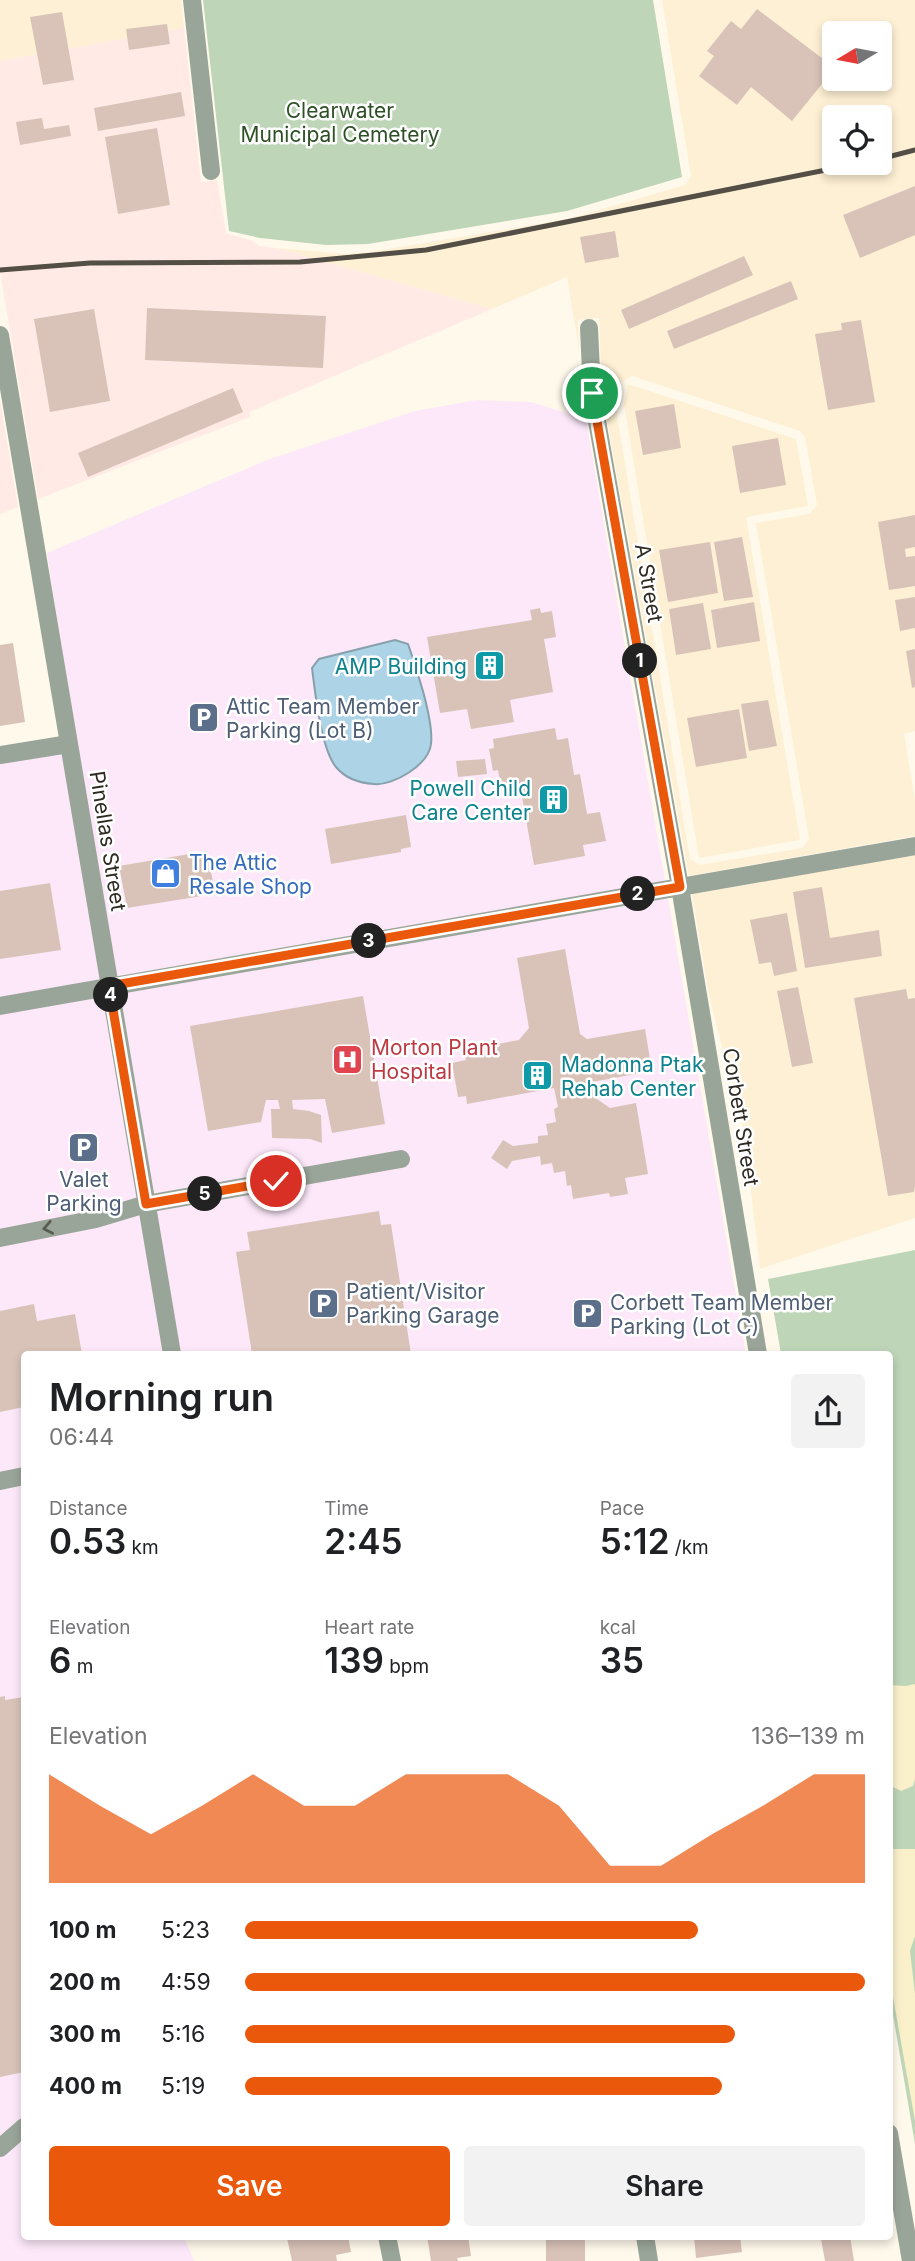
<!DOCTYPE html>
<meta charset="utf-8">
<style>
body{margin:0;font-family:Inter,sans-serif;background:#f2f2f2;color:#202124;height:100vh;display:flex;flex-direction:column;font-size:26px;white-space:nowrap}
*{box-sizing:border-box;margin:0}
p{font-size:23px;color:#757577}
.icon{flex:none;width:38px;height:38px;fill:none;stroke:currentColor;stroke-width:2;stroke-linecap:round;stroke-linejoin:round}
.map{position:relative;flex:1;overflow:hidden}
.details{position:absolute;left:21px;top:1351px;width:872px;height:889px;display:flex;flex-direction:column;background:#fff;border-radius:7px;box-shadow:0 4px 10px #0003}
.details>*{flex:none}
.needle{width:46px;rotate:260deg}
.buttons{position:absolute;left:822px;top:21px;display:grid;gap:14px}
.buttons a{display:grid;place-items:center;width:70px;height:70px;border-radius:7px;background:#fff;box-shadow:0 4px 10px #0003;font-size:35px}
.pin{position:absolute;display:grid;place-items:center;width:60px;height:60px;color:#fff;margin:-30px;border:4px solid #fff;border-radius:50%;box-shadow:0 2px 7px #0007}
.km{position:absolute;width:35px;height:35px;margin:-18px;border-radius:50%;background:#222;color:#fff;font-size:19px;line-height:35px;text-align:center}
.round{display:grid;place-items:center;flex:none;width:74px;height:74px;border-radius:7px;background:#f2f2f2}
.head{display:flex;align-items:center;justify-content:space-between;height:119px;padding:0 28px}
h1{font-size:38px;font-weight:600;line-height:52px}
.stats{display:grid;grid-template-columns:repeat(3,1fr);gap:10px;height:119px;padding:7px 28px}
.stats div{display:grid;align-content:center}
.stats b{font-size:35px;font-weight:600}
.stats small{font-size:19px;font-weight:400}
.stats p{font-size:19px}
.chart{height:196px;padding:14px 28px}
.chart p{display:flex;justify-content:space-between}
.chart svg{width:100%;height:126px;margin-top:7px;fill:#ea580c;opacity:.7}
.action{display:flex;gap:14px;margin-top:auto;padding:14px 28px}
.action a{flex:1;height:80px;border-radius:7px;background:#ea580c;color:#fff;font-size:28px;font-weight:600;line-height:80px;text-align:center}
.action a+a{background:#f2f2f2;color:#202124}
ul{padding:0 28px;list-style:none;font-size:23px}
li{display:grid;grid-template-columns:112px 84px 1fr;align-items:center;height:52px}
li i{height:18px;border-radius:9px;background:#ea580c}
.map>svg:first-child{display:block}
</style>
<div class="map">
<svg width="915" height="2261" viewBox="0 0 915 2261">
<rect width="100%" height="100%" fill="#fff9ec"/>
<path fill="#fef0d4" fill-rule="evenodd" d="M 0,0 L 181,0 L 184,28 L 0,61 Z
M 662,0 L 915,0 L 915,731 L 904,734 L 915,799 L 915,836 L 689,876 L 602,392 L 599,318 L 578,320 L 579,349 L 567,277 L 492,309 L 276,248 L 345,254 L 370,252 L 568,219 L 685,185 L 691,176 ZM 835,33 L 880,33 L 880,79 L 835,79 ZM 835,117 L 880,117 L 880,163 L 835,163 ZM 632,376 L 800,431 L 805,437 L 817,505 L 809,514 L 756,523 L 809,839 L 802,848 L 700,865 L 690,859 L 615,403 L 620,383 Z
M 628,384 L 796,439 L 808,506 L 746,517 L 800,840 L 699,858 L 624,404 Z
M 915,855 L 915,1218 L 760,1269 L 744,1131 L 709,996 L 692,894 Z"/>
<path fill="#ffeae5" d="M 184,28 L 201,182 L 217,180 L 226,233 L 253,241 L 259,246 L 276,248 L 492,309 L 249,412 L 250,417 L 38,499 L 0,271 L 0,61 Z
M 0,399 L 18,507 L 0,514 Z"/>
<path fill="#fce8f9" d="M 476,400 L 531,402 L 586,419 L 746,1354 L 24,1354 L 24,2236 L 184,2237 L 194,2261 L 0,2261 L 0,763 L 77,749 L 47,553 L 267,460 L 415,411 Z"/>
<path fill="#bed5b8" d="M 203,0 L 653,0 L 682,177 L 567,211 L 368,244 L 326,245 L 260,238 L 229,231 Z
M 915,1250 L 915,2144 L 889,1991 L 889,1354 L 781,1354 L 768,1279 Z"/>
<path fill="#faf0ca" d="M 915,1684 L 915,1779 L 913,1786 L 901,1791 L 889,1785 L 889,1685 L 906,1686 Z
M 889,1849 L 915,1849 L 915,1936 L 910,1951 L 915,1994 L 915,2121 L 889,1974 Z"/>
<path fill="#add3e6" stroke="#87a1ac" stroke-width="2" d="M 395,640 L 408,644 C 416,666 434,721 431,744 C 429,764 394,786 374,784 C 359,783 345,778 336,767 C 321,749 315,692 312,668 L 319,659 Z"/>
<path fill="#d9c3b8" d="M 757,9 L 835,68 L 792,121 L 751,87 L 737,105 L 699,76 L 714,56 L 707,51 L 731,21 L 741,29 Z
M 62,12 L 74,80 L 43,85 L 30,17 Z
M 167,24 L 170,44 L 129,50 L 126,29 Z
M 181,92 L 185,116 L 98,131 L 94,108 Z
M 42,118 L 44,129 L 69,125 L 71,136 L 20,145 L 16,122 Z
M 157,128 L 170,205 L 118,214 L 105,137 Z
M 915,186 L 915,235 L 860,258 L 843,215 Z
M 615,231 L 619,257 L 585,263 L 580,237 Z
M 744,256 L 753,275 L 629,329 L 621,310 Z
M 791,281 L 798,299 L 674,349 L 667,331 Z
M 147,308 L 326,316 L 323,368 L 145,360 Z
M 94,309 L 110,401 L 50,412 L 34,319 Z
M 861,320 L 875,402 L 828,410 L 815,334 L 842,330 L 841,323 Z
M 233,388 L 243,412 L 88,477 L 78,453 Z
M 674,404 L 681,448 L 643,455 L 635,411 Z
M 778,438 L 786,485 L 740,493 L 732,446 Z
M 915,515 L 915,547 L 905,549 L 906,557 L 915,556 L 915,586 L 889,590 L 878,522 Z
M 742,537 L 753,597 L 724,601 L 714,542 Z
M 710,542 L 718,593 L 668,602 L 659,550 Z
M 915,597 L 915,628 L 900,631 L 895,600 Z
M 754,602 L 760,641 L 717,648 L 711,610 Z
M 703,603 L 711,649 L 676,655 L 669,609 Z
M 540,608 L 541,613 L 552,611 L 556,637 L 544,639 L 553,692 L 510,700 L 514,722 L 471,729 L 467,709 L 440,713 L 427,637 L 532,620 L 530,610 Z
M 13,643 L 25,722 L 0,726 L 0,645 Z
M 915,649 L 915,687 L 912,688 L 906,651 Z
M 768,700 L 777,746 L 749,751 L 741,704 Z
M 739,709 L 747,758 L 696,767 L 687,718 Z
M 555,728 L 557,740 L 568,738 L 574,775 L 580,774 L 587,814 L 600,812 L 606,841 L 583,845 L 585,856 L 534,865 L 520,785 L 501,788 L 498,770 L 493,771 L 489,749 L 494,748 L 493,739 Z
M 485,759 L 487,774 L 458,777 L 456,761 Z
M 406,815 L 411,847 L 401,849 L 401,852 L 331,864 L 325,829 Z
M 207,851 L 213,882 L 200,884 L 202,896 L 127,908 L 119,866 Z
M 50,883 L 61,950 L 0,959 L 0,891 Z
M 822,887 L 830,938 L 879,930 L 882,956 L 805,968 L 793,892 Z
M 787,913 L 797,971 L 774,976 L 771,962 L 759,964 L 750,920 Z
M 565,949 L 580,1034 L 587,1039 L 645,1029 L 652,1071 L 592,1082 L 594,1097 L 610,1108 L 636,1103 L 648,1174 L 625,1178 L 628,1194 L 610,1197 L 609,1193 L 573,1199 L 571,1185 L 567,1186 L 565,1171 L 554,1173 L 552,1163 L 541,1165 L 540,1156 L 512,1161 L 507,1169 L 491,1158 L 503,1140 L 513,1146 L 538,1143 L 538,1136 L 548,1135 L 546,1124 L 556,1122 L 554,1109 L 558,1107 L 554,1088 L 467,1104 L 466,1096 L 458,1097 L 452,1063 L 466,1060 L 464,1050 L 519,1040 L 529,1028 L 517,958 Z
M 798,987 L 813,1063 L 792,1067 L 777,991 Z
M 906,989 L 908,999 L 915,998 L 915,1186 L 914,1192 L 888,1196 L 854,998 Z
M 363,996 L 385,1124 L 332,1133 L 325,1099 L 292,1100 L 293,1109 L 309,1111 L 321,1115 L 322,1143 L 310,1139 L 272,1138 L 271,1109 L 280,1109 L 278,1100 L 266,1100 L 261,1122 L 208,1131 L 190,1026 Z
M 379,1211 L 381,1225 L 391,1224 L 411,1354 L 252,1354 L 236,1252 L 250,1250 L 247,1232 Z
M 34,1304 L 37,1321 L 75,1314 L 82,1354 L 24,1354 L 24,1407 L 0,1412 L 0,1311 Z
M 5,1696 L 5,1700 L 24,1697 L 24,2072 L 0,2077 L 0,1697 Z
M 297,2236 L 348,2236 L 351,2252 L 336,2255 L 337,2261 L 292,2261 L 287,2238 Z
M 427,2236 L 468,2236 L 471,2256 L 457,2258 L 458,2261 L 431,2261 Z
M 546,2236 L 597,2236 L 597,2240 L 585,2240 L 585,2261 L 546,2261 Z
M 694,2236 L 740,2236 L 742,2252 L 696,2258 Z
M 838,2236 L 850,2236 L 854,2261 L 825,2261 L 821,2239 Z"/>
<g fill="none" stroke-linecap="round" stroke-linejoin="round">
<path stroke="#9aa599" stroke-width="18" d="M 192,0 L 211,171
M 589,328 L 592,393 L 680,887 L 758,1354
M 0,335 L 172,1354
M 0,755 L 69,744
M 0,1006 L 915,846
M 0,1238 L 96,1219 L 146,1204 L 401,1159
M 0,1481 L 24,1476
M 889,2133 L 911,2261
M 0,2148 L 24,2127
M 387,2236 L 392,2261
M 645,2236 L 649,2261"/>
<path stroke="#534f46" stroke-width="5" d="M 880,159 L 915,150
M 0,270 L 90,263 L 300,262 L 426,250 L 861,163"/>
</g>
<defs><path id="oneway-chevron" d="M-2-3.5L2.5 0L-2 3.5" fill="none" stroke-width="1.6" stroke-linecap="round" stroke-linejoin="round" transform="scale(1.75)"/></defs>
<use stroke="#5a5c52" href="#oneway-chevron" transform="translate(48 1228) rotate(169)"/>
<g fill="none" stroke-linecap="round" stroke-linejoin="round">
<defs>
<path id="route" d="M 276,1181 L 146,1204 L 109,986 L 680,887 L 592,393"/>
</defs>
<use href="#route" stroke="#fff" stroke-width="14"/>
<use href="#route" stroke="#ea580c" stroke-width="9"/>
</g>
<defs>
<symbol id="building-square" viewBox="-11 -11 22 22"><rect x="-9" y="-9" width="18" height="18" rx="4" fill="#0f9aa8" stroke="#fff"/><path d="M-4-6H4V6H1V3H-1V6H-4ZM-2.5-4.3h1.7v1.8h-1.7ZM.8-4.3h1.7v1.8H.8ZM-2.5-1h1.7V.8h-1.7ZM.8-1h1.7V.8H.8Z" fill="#fff"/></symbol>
<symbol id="parking-square" viewBox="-11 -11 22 22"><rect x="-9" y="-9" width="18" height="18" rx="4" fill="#5c6f8a" stroke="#fff"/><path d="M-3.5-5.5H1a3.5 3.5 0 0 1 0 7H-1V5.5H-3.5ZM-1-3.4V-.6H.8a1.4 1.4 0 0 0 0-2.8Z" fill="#fff"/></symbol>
<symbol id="shop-square" viewBox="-11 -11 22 22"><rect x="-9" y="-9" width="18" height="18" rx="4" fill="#3f7fe0" stroke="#fff"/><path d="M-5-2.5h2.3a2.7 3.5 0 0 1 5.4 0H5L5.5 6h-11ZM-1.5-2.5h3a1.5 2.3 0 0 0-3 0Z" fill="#fff"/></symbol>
<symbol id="hospital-square" viewBox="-11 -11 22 22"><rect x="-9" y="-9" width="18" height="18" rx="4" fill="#e0444e" stroke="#fff"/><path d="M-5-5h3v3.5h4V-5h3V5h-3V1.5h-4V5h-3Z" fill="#fff"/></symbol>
</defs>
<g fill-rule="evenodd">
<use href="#building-square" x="472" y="648" width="35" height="35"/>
<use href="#parking-square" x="186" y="700" width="35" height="35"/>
<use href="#building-square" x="536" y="782" width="35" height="35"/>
<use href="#shop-square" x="148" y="856" width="35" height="35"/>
<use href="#hospital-square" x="330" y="1042" width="35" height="35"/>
<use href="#building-square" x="520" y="1058" width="35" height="35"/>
<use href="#parking-square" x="66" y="1130" width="35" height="35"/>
<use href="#parking-square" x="306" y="1286" width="35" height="35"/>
<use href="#parking-square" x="570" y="1296" width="35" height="35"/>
</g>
<g text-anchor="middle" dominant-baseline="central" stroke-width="5" stroke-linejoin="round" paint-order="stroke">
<g font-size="21" fill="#2e5026" stroke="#fff">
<text x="340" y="110">Clearwater<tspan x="340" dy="24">Municipal Cemetery</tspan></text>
</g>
<g font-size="21" fill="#2f2b23" stroke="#fff">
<text transform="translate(649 583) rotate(80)">A Street</text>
<text transform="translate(108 841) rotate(81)">Pinellas Street</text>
<text transform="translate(741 1117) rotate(81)">Corbett Street</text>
</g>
<g font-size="21" fill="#0d838f" stroke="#fff" text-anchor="end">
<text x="467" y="666">AMP Building</text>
<text x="531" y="788">Powell Child<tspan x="531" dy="24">Care Center</tspan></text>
<text x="561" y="1064" text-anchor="start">Madonna Ptak<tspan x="561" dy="24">Rehab Center</tspan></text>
</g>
<g font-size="21" fill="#4e5e75" stroke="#fff" text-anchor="start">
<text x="226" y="706">Attic Team Member<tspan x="226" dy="24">Parking (Lot B)</tspan></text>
<text x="84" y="1179" text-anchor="middle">Valet<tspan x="84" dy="24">Parking</tspan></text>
<text x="346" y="1291">Patient/Visitor<tspan x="346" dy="24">Parking Garage</tspan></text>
<text x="610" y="1302">Corbett Team Member<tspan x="610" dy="24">Parking (Lot C)</tspan></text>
</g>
<g font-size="21" fill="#366cbe" stroke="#fff" text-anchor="start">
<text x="189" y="862">The Attic<tspan x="189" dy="24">Resale Shop</tspan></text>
</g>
<g font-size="21" fill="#be3a42" stroke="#fff" text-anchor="start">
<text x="371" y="1047">Morton Plant<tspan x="371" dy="24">Hospital</tspan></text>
</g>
</g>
</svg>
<div class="buttons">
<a><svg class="needle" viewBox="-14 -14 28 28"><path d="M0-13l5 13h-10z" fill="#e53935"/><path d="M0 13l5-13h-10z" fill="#757577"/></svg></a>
<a><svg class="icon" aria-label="locate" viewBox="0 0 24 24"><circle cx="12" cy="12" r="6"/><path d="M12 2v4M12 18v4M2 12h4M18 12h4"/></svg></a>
</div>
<div class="pin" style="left:592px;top:393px;background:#1e9e55"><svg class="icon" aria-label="arrive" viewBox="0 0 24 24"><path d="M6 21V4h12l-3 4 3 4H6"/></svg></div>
<div class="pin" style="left:276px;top:1181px;background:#d93025"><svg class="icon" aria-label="check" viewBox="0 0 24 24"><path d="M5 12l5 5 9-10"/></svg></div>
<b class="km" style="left:640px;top:661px">1</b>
<b class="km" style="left:638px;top:894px">2</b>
<b class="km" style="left:369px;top:941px">3</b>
<b class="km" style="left:111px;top:995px">4</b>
<b class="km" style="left:205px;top:1194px">5</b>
<section class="details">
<div class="head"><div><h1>Morning run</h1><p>06:44</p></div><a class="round"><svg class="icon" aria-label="share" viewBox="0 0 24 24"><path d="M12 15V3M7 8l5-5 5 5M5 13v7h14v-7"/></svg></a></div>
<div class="stats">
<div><p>Distance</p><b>0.53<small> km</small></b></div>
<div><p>Time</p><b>2:45</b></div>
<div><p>Pace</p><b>5:12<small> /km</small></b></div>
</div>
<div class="stats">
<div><p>Elevation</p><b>6<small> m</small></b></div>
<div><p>Heart rate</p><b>139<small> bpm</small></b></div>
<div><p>kcal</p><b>35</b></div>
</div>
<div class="chart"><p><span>Elevation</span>136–139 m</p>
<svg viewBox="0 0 160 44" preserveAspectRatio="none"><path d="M0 44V6L10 17L20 27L30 17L40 6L50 17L60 17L70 6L80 6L90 6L100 17L110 38L120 38L130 27L140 17L150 6L160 6V44z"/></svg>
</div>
<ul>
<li><b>100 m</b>5:23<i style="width:73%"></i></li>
<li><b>200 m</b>4:59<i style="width:100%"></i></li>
<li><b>300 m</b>5:16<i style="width:79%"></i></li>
<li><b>400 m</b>5:19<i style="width:77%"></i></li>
</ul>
<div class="action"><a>Save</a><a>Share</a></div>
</section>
</div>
